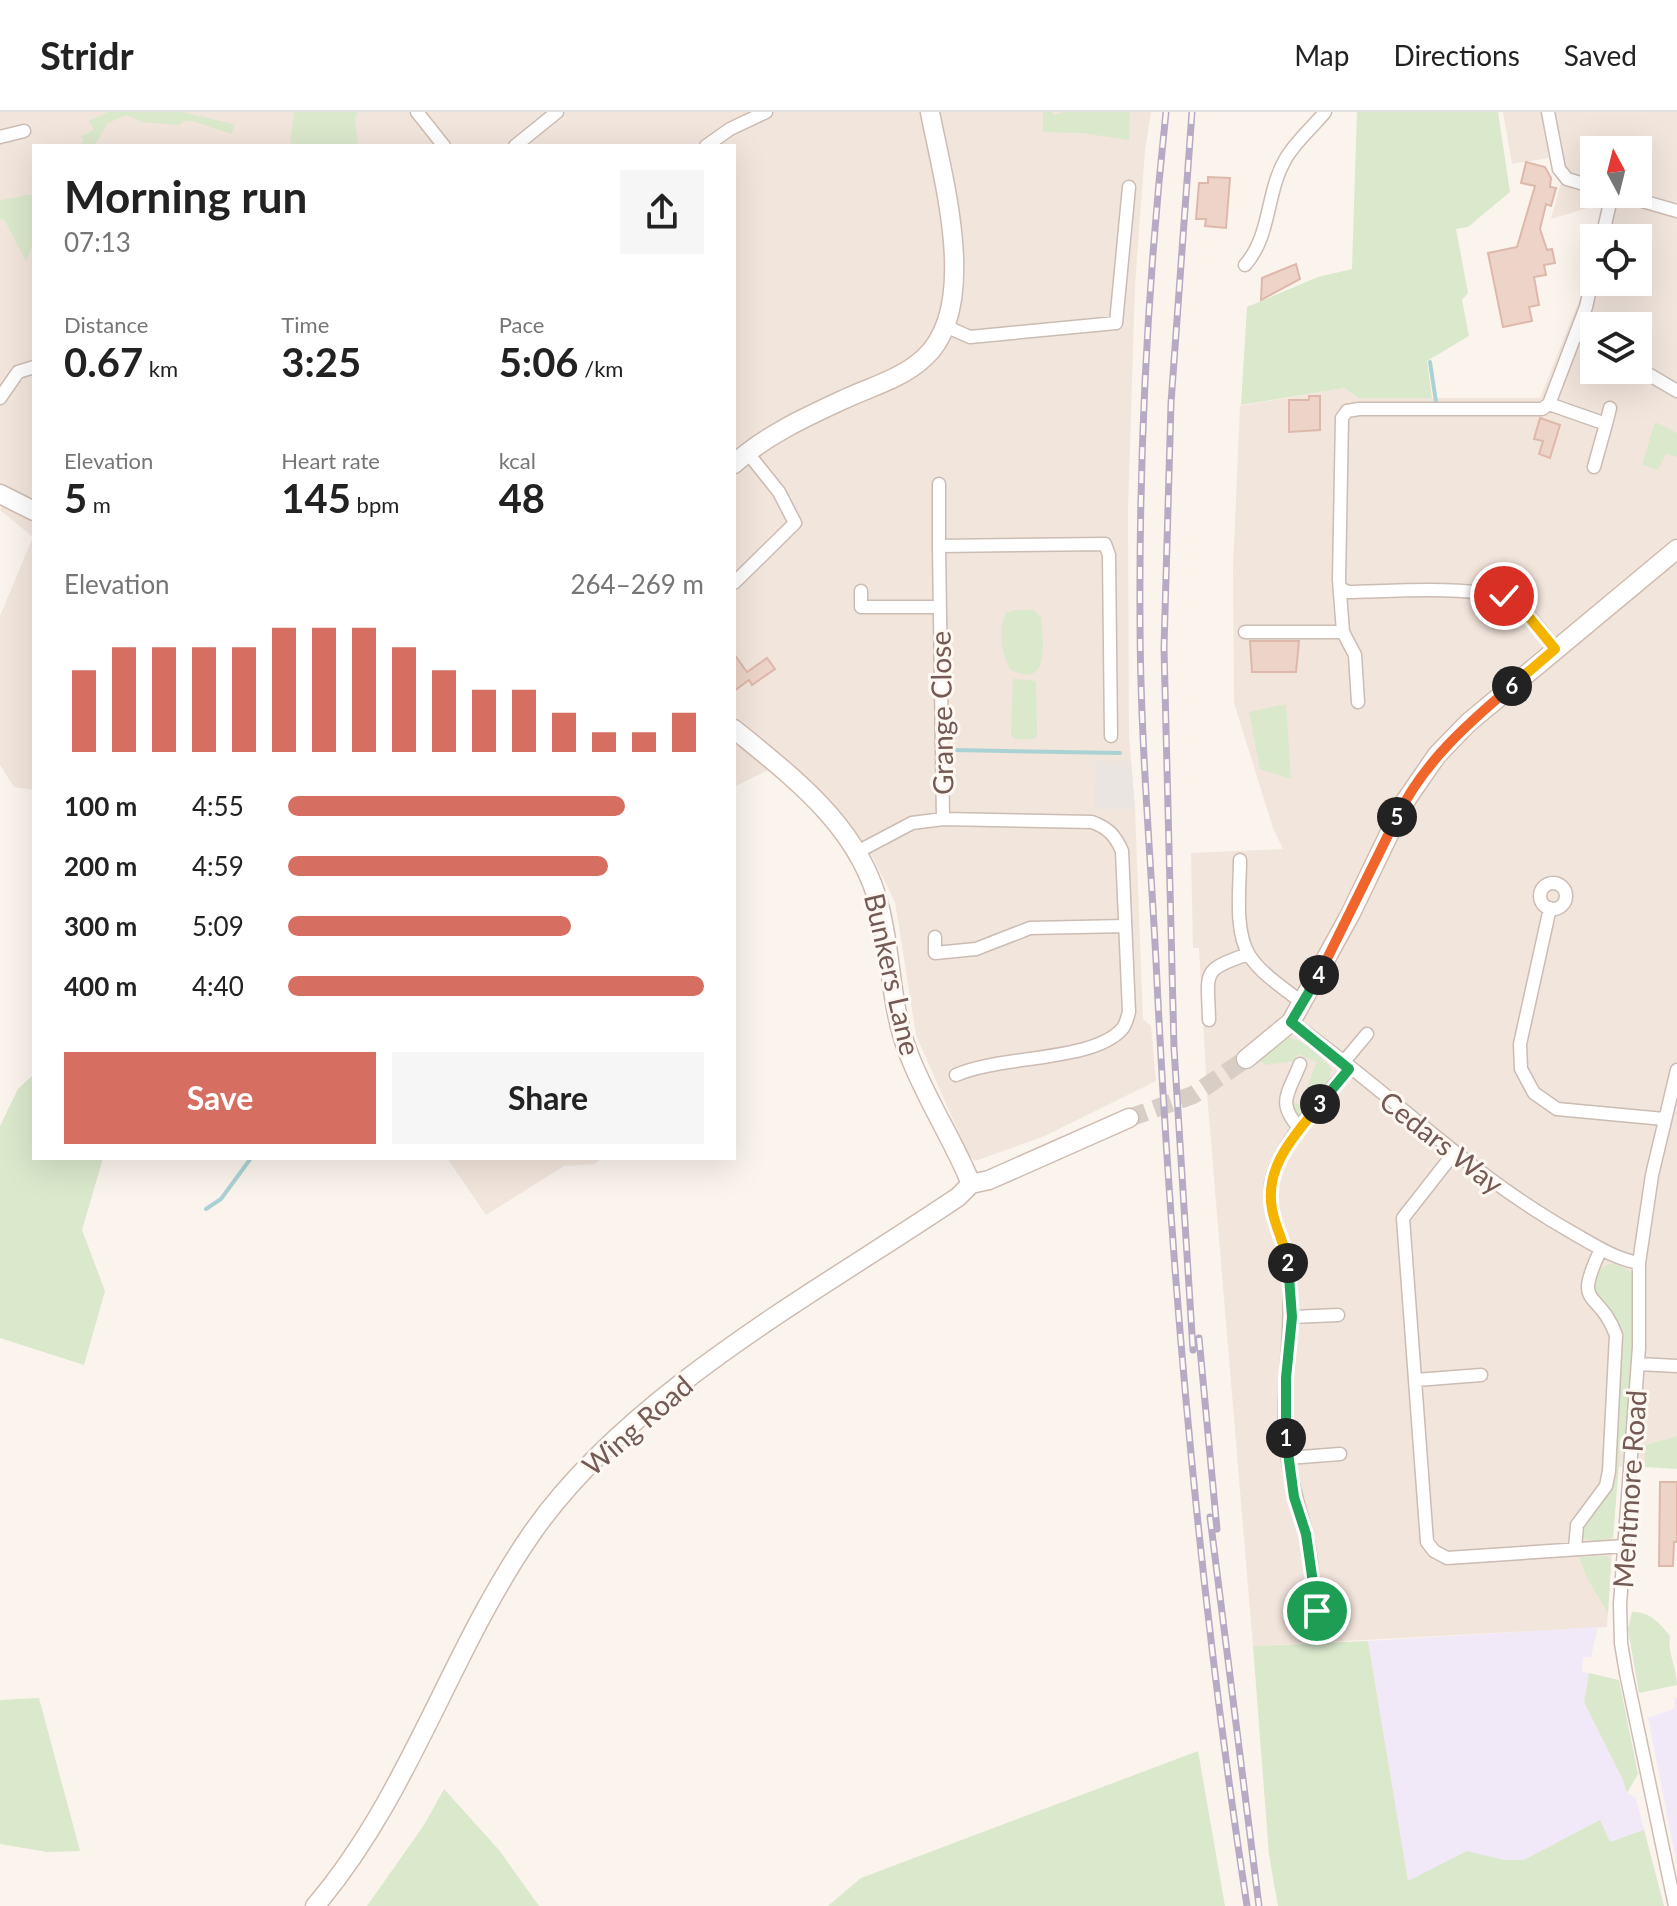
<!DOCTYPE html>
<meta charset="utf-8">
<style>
body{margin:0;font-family:Lato,sans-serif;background:#f6f6f6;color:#222;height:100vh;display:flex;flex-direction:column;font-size:30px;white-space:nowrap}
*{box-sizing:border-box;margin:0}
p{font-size:26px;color:#767676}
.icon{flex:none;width:44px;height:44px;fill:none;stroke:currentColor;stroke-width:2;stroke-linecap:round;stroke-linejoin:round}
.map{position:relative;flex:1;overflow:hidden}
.details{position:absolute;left:32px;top:32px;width:704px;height:1016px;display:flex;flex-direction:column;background:#fff;border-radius:0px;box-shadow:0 8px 32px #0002}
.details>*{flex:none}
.needle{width:52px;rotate:353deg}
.tools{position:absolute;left:1580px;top:24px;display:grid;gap:16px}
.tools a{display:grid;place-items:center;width:72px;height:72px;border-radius:0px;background:#fff;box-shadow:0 8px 32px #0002;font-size:40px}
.pin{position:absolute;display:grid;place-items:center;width:68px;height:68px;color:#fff;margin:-34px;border:4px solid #fff;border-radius:50%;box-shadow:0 2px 8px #0007}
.km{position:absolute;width:40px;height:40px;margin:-20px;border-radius:50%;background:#222;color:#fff;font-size:22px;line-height:40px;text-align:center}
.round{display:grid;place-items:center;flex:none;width:84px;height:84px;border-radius:0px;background:#f6f6f6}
.headline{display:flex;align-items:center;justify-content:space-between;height:136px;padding:0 32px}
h1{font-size:44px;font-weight:700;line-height:60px}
.metrics{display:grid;grid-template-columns:repeat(3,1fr);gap:12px;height:136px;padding:8px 32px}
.metrics div{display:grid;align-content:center}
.metrics b{font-size:40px;font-weight:700}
.metrics small{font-size:22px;font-weight:400}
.metrics p{font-size:22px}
.chart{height:224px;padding:16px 32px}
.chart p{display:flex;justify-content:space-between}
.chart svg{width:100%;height:144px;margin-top:8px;stroke:#d66f61;stroke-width:6}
.cta{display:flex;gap:16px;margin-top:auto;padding:16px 32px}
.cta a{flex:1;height:92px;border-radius:0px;background:#d66f61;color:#fff;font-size:32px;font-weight:700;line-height:92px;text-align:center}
.cta a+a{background:#f6f6f6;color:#222}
ul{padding:0 32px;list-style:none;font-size:26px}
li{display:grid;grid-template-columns:128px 96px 1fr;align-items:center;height:60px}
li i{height:20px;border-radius:10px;background:#d66f61}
header{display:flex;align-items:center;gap:48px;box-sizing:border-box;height:112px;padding:0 40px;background:#fff;border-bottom:2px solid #e0e0e0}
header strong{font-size:38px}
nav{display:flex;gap:44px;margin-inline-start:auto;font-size:28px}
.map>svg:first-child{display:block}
</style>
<header>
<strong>Stridr</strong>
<nav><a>Map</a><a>Directions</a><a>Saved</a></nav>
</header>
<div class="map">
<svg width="1677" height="1794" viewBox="0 0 1677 1794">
<rect width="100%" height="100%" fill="#fbf4ed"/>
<path fill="#f2e5dc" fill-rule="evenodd" d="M 0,0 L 1151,0 L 1145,39 L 1135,173 L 1128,397 L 1129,624 L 1135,697 L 1143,907 L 1151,914 L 1156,969 L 1045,1024 L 975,1049 L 969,1044 L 916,923 L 895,790 L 867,734 L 829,690 L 786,649 L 734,675 L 734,34 L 34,34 L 34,678 L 14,675 L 0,653 L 0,504 L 33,425 L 0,398 L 3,392 L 0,390 Z
M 1503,0 L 1677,0 L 1677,1324 L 1645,1333 L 1645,1355 L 1618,1355 L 1607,1515 L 1253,1534 L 1207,981 L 1199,836 L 1193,836 L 1191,741 L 1283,737 L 1273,716 L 1234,591 L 1233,455 L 1240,294 L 1344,276 L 1359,286 L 1540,286 L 1580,186 L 1594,132 L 1594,170 L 1638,170 L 1638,126 L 1595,126 L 1604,91 L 1551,107 L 1561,71 L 1552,59 L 1549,46 L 1512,52 ZM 1594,38 L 1638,38 L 1638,82 L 1594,82 ZM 1594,214 L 1638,214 L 1638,258 L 1594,258 Z
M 447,1046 L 601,1046 L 595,1052 L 564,1054 L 486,1103 Z"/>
<path fill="#ebe5e2" d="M 1096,649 L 1131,649 L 1135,697 L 1094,697 Z"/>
<path fill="#f1e9f8" d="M 1598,1515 L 1591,1545 L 1583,1545 L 1582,1560 L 1589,1561 L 1584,1590 L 1622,1666 L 1627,1681 L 1636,1686 L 1664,1794 L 1408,1770 L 1368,1529 Z
M 1677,1585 L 1677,1754 L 1648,1606 L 1675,1596 L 1674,1587 Z"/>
<path fill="#dae8cc" d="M 108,0 L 182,0 L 234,12 L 232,22 L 193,9 L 184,9 L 179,13 L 143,10 L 126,3 L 108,11 L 94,34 L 76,34 L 84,30 L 81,24 L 94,18 L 89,9 Z
M 294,0 L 358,0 L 355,6 L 358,34 L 294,34 L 290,29 Z
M 1043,0 L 1052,0 L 1054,3 L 1065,0 L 1130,0 L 1129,28 L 1082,21 L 1043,20 Z
M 1357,0 L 1498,0 L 1510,80 L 1468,115 L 1456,117 L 1468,181 L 1462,188 L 1469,224 L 1427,249 L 1432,286 L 1359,286 L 1344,276 L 1241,293 L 1247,195 L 1318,165 L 1352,157 Z
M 34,82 L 34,130 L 26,149 L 4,107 L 0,108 L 0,88 Z
M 1655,310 L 1677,321 L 1677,345 L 1666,341 L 1658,358 L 1642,353 Z
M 1015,498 L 1034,498 L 1041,505 C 1043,527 1051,580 1010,557 C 1002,540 997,519 1006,501 Z
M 1013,567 L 1036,569 L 1037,624 L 1034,627 L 1015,627 L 1011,623 Z
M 1286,592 L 1291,667 L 1260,657 L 1249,600 Z
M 1286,925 C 1302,927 1322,943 1331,957 L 1329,970 L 1304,1005 L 1297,1006 L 1290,989 L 1300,993 L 1317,950 L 1298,942 L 1294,949 L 1265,953 L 1257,946 Z
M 34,962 L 34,1046 L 103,1046 L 82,1118 L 105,1179 L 84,1253 L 0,1226 L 0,1014 L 18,977 Z
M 1608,1152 C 1623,1152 1632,1158 1636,1172 L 1626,1340 L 1620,1340 L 1613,1425 L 1597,1431 L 1584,1426 L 1582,1414 L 1601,1390 L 1621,1220 L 1615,1207 L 1594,1186 L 1592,1164 Z
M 1677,1324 L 1677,1357 L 1645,1355 L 1645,1333 Z
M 1607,1444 L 1611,1448 L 1608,1501 L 1587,1466 L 1579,1445 Z
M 1632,1500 C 1649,1499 1660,1511 1670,1524 C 1667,1540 1677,1556 1677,1573 L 1639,1581 L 1628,1517 Z
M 1368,1529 L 1408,1769 L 1467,1739 L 1504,1748 L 1524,1748 L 1600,1708 L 1610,1730 L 1644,1718 L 1664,1794 L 1278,1794 L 1269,1743 L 1253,1534 Z
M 1589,1561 L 1619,1568 L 1638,1662 L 1627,1681 L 1622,1666 L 1584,1590 Z
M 39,1586 L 80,1739 L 47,1740 L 0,1732 L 0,1588 Z
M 1198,1639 L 1225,1794 L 828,1794 L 861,1766 Z
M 444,1677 L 499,1738 L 539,1794 L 367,1794 L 424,1713 Z"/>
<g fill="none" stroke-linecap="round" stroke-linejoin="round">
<path stroke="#aad2d4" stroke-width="4" d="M 1430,250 L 1436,290
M 953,638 L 1120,641
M 206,1097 L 221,1087 L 251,1046"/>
</g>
<path fill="#edd3c8" stroke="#deb8aa" stroke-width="2" d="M 1526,50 L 1545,55 L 1551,66 L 1550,75 L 1556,76 L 1551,94 L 1546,92 L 1540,117 L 1547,138 L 1552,137 L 1555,151 L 1544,153 L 1546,163 L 1534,165 L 1539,193 L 1529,195 L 1532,209 L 1503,215 L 1488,141 L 1517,135 L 1535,74 L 1521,71 Z
M 1208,65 L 1230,66 L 1226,116 L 1205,114 L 1206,107 L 1196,107 L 1199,71 L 1208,71 Z
M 1296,152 L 1300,167 L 1261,188 L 1262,166 Z
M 1309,284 L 1320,284 L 1320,318 L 1289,320 L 1289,288 L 1309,288 Z
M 1540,306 L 1560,313 L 1550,346 L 1539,342 L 1543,329 L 1534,327 Z
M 1250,529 L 1299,529 L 1296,560 L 1252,560 Z
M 734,542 L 747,560 L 767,546 L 775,557 L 752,573 L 749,568 L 734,579 Z
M 1660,1370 L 1677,1370 L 1677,1430 L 1674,1430 L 1673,1454 L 1659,1454 Z"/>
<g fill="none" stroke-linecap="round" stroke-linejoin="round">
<path stroke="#d9cec6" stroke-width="18" stroke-dasharray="18 9" stroke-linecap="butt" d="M 1129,1006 L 1193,983 L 1246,947"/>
<defs>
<path id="street" d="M 417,0 L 444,34
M 1548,0 L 1559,57 L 1567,67 L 1594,75
M 0,25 L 24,19
M 515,34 L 557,0
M 706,34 L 730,17 L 766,0
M 1618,82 L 1677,99
M 1602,126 L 1612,82
M 1245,153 C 1271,124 1266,81 1285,48 C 1294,31 1313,15 1325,0
M 945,214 L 970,225 L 1116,211 L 1129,75
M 1577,221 L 1594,231
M 1638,256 L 1677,279
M 0,286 L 18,260 L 34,255
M 1549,292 L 1586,195 L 1594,159
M 1549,292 L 1606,312 L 1594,355
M 1606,312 L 1610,296
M 939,434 L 939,372
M 734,471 L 795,411 L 779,380 L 747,340
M 1342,477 L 1348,480 C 1386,480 1493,470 1520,494 C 1533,506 1544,523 1555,537
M 861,479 L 861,495 L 938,495
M 1245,520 L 1343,520
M 1358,590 L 1355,543 L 1343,520 L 1339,468 L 1342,306 L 1347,299 L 1359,297 L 1542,297 L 1549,292
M 943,707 L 939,434 L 1105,432 L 1109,443 L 1111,624
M 859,739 L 912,711 L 943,707 L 1092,710 C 1108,716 1115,723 1122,739 L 1129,900 C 1127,906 1126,913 1122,917 C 1093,950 1000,943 956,963
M 1240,748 C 1240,777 1234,817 1249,843 C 1261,862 1284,876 1301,890
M1540 784a13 13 0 1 1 26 0a13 13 0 1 1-26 0Z
M 1550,796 L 1520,932 L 1521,957 L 1534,981 L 1557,997 L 1664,1007
M 935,825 L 935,841 L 976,837 L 1030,816 L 1125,814
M 1209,908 C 1208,859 1200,859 1248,842
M 1291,910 C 1389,979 1466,1061 1573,1121 C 1594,1133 1615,1147 1639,1151
M 1342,952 L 1367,922
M 1300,1017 C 1276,990 1288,983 1300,952
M 1454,1041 L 1403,1106 L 1427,1430 L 1434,1439 L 1447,1446 L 1625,1434
M 1292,1205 L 1338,1203
M 1638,1252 L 1677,1254
M 1416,1268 L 1481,1263
M 1288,1346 L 1340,1342
M 1575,1437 L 1577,1413 L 1606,1374 L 1609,1359 L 1616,1223 C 1598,1175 1572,1198 1601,1137
M 1317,1499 L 1334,1497
M 1315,1510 L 1317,1499 C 1313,1473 1312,1446 1306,1421 C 1297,1387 1286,1355 1285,1319 C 1283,1266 1293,1214 1289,1161 C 1287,1131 1267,1103 1271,1072 C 1277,1034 1323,985 1349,957
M 1675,1794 L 1626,1561 L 1621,1531 L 1620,1492 L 1639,1235 L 1639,1151 L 1652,1063 L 1677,958"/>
<path id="secondary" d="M 734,352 C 767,322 808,304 849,285 C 874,274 904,265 924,246 C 981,195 942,64 930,0
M 0,382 L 34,399
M 734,617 C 795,667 861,716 880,797 C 892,845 890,894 908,940 C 925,986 953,1027 971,1072
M 1246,947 L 1291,910 L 1351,801 L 1404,691 L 1437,643 L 1468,611 L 1677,437
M 315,1794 C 409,1684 449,1542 530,1424 C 627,1282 816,1181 958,1085 L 971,1072 L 989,1068 L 1129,1006"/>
</defs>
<use href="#street" stroke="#ccbcb3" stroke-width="15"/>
<use href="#secondary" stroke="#cfbcb1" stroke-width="21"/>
<use href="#street" stroke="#fff" stroke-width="12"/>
<use href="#secondary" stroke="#fff" stroke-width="18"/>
<defs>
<path id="rail" d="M 1166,0 C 1148,168 1139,337 1140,506 C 1140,620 1150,735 1156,849 C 1171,1165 1199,1481 1247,1794
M 1192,0 L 1171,291 L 1164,536 L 1174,936 L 1193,1238
M 1199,1226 L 1217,1417
M 1210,1405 L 1259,1794"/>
</defs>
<use href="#rail" stroke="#b6abc5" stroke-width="7"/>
<use href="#rail" stroke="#fef8f3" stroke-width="4" stroke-dasharray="12" stroke-linecap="butt"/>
</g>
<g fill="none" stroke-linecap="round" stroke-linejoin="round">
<defs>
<path id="split-1" d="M 1286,1326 L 1294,1385 L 1306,1422 L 1317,1499"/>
<path id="split-2" d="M 1286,1326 L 1286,1266 L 1292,1205 L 1288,1151"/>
<path id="split-3" d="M 1288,1151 C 1285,1132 1275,1115 1272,1097 C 1264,1054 1296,1022 1320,992"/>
<path id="split-4" d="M 1319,863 L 1291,910 L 1349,957 L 1320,992"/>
<path id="split-5" d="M 1319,863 L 1397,705"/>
<path id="split-6" d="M 1397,705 C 1423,651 1467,612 1512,574"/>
<path id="split-7" d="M 1504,484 L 1519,493 L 1555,537 L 1512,574"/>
</defs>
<use href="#split-1" stroke="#fff" stroke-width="16"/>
<use href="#split-2" stroke="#fff" stroke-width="16"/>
<use href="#split-3" stroke="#fff" stroke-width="16"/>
<use href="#split-4" stroke="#fff" stroke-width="16"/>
<use href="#split-5" stroke="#fff" stroke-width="16"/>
<use href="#split-6" stroke="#fff" stroke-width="16"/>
<use href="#split-7" stroke="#fff" stroke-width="16"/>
<use href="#split-1" stroke="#22a559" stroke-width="10"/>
<use href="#split-2" stroke="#22a559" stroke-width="10"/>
<use href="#split-3" stroke="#f5b400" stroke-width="10"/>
<use href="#split-4" stroke="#22a559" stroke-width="10"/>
<use href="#split-5" stroke="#f0652b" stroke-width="10"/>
<use href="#split-6" stroke="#f0652b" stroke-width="10"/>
<use href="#split-7" stroke="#f5b400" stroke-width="10"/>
</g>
<g text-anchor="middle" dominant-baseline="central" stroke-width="6" stroke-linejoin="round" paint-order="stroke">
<g font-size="28" fill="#745a52" stroke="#fef8f3">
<text transform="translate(941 601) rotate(-91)">Grange Close</text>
<text transform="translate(893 862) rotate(77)">Bunkers Lane</text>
<text transform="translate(1442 1030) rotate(38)">Cedars Way</text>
<text transform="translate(637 1313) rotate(-41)">Wing Road</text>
<text transform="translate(1629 1377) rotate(-86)">Mentmore Road</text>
</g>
</g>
</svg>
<div class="tools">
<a><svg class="needle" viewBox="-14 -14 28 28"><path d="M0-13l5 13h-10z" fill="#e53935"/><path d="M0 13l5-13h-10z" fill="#767676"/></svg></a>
<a><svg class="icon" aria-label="locate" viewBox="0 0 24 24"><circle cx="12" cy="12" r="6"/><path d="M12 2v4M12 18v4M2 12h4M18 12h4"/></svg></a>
<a><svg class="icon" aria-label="layers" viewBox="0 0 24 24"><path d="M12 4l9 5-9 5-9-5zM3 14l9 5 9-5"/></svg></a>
</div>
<div class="pin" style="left:1317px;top:1499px;background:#1e9e55"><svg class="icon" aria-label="arrive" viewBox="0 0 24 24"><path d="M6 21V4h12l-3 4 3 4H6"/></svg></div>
<div class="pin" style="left:1504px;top:484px;background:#d93025"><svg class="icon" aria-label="check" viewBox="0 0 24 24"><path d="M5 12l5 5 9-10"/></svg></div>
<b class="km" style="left:1286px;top:1326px">1</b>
<b class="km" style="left:1288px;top:1151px">2</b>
<b class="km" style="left:1320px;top:992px">3</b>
<b class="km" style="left:1319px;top:863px">4</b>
<b class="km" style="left:1397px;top:705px">5</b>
<b class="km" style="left:1512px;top:574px">6</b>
<section class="details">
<div class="headline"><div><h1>Morning run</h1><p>07:13</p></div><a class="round"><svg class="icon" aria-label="share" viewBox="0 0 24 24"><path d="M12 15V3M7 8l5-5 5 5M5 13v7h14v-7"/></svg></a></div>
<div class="metrics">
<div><p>Distance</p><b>0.67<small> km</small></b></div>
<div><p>Time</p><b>3:25</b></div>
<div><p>Pace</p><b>5:06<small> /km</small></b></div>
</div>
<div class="metrics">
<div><p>Elevation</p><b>5<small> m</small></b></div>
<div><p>Heart rate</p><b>145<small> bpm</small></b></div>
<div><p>kcal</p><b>48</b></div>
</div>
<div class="chart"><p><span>Elevation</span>264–269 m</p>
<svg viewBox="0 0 160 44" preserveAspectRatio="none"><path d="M5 44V19M15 44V12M25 44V12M35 44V12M45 44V12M55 44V6M65 44V6M75 44V6M85 44V12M95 44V19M105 44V25M115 44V25M125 44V32M135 44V38M145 44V38M155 44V32"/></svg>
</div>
<ul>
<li><b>100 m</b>4:55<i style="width:81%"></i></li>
<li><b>200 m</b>4:59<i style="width:77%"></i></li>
<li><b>300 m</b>5:09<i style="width:68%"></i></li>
<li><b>400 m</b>4:40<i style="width:100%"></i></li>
</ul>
<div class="cta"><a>Save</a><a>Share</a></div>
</section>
</div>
